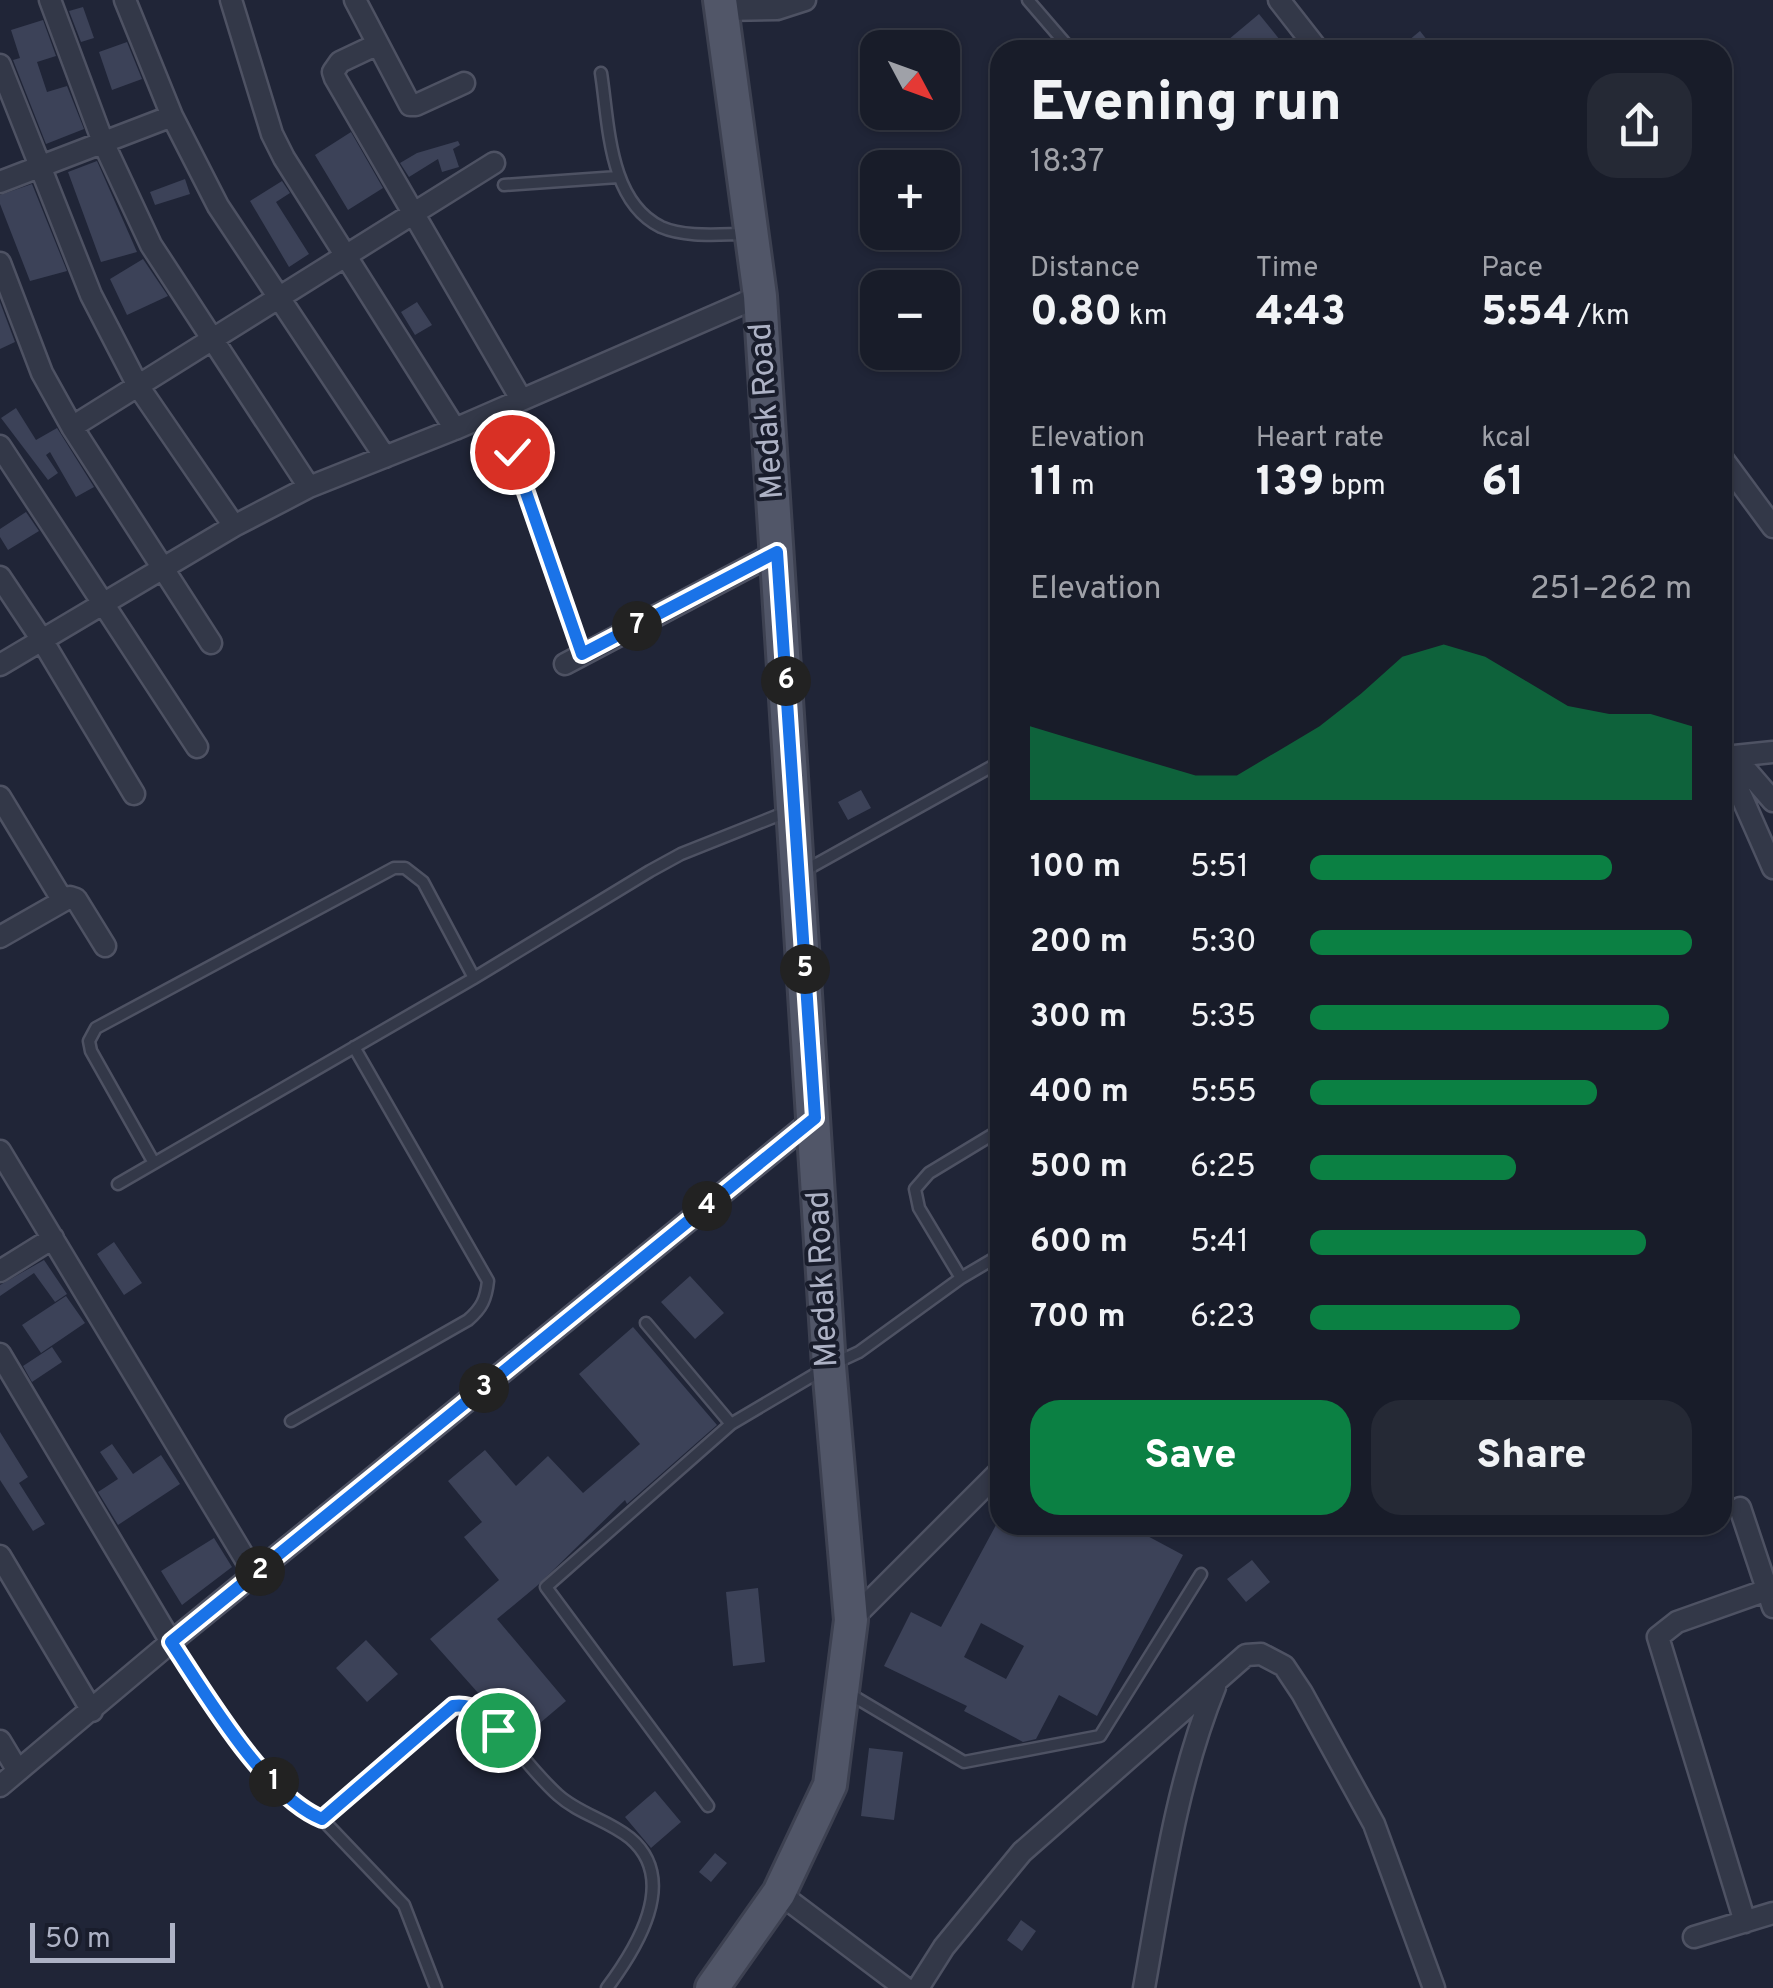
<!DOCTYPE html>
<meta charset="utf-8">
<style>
body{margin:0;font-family:Overpass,sans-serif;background:#252935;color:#f1f3f6;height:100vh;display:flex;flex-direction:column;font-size:38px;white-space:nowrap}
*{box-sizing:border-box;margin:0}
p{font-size:32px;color:#9fa1a8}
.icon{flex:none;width:55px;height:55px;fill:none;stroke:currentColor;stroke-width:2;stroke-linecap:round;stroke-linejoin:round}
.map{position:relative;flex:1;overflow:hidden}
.sheet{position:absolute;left:990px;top:40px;width:742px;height:1495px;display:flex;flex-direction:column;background:#181c29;border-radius:30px;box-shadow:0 2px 8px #0004,0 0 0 2px #363a46}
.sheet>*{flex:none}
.needle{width:65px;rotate:131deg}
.buttons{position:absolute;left:860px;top:30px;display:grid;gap:20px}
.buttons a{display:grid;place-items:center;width:100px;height:100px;border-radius:20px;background:#181c29;box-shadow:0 2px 8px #0004,0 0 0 2px #363a46;font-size:50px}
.scale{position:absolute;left:30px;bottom:25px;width:145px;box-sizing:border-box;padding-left:10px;border:5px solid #adb2c5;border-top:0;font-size:28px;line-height:35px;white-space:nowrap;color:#adb2c5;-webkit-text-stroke:8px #191d2c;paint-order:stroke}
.pin{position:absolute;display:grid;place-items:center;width:85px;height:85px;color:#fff;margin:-42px;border:5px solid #fff;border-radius:50%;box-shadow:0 2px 10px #0007}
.km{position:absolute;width:50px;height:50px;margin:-25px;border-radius:50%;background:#222;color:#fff;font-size:28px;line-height:50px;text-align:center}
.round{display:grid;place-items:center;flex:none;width:105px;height:105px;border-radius:30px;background:#252935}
.overview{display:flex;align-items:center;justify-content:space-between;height:170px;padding:0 40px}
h1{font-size:55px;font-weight:800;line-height:75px}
.figures{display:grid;grid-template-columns:repeat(3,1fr);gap:15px;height:170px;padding:10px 40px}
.figures div{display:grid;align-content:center}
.figures b{font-size:42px;font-weight:800}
.figures small{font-size:28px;font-weight:400}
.figures p{font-size:28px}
.chart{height:280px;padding:20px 40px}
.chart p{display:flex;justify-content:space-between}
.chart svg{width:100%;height:180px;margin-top:10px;fill:#0b8043;opacity:.7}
.action{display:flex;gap:20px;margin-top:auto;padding:20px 40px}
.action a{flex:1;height:115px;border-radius:30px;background:#0b8043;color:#fff;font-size:40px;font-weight:800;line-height:115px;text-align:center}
.action a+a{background:#252935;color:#f1f3f6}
ul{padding:0 40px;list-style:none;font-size:32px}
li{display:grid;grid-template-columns:160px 120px 1fr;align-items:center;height:75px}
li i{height:25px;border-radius:12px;background:#0b8043}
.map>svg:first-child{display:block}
</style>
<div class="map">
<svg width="1773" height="1988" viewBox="0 0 1773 1988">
<rect width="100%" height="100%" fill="#202537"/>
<path fill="#3c4258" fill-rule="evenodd" d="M 83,7 L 94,38 L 81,42 L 69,11 Z
M 1259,14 L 1280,40 L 1268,50 L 1216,50 Z
M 43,20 L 56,56 L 37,62 L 47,92 L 67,86 L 84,129 L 46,144 L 13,60 L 20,58 L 11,30 Z
M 1420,31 L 1435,50 L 1397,50 Z
M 127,42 L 142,79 L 112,90 L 99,52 Z
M 351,132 L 383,188 L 348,210 L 315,155 Z
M 458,141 L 460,145 L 453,149 L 459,167 L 442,172 L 438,159 L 409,177 L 400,163 L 417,153 Z
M 97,161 L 137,252 L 101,262 L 68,172 Z
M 185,179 L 190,194 L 155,205 L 150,192 Z
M 282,181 L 290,193 L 276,202 L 309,254 L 289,267 L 250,201 Z
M 32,184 L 67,271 L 30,281 L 0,204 L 0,195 Z
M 143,259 L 168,296 L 127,315 L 110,279 Z
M 0,302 L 15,342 L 0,349 Z
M 417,302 L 432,325 L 415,335 L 401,312 Z
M 16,408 L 36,440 L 57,428 L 94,487 L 76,497 L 50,452 L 46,455 L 58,473 L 48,480 L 1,418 Z
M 26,512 L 39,531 L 8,550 L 0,537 L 0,529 Z
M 861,790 L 871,808 L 848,820 L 838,802 Z
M 114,1242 L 142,1283 L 124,1295 L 97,1254 Z
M 44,1260 L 67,1294 L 55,1302 L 34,1273 L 0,1296 L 0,1285 Z
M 690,1276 L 724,1313 L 695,1339 L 661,1302 Z
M 66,1296 L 85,1323 L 41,1353 L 22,1325 Z
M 633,1327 L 717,1425 L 627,1504 L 625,1500 L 538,1585 L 497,1619 L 566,1701 L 520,1740 L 430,1639 L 499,1580 L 464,1537 L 482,1522 L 448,1481 L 485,1450 L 516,1486 L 548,1456 L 583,1493 L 640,1444 L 579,1374 Z
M 52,1347 L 62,1362 L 32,1382 L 23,1366 Z
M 0,1432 L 28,1477 L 19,1483 L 45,1524 L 33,1531 L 0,1480 Z
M 112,1444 L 133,1474 L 161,1455 L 180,1484 L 118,1525 L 98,1492 L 118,1479 L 100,1452 Z
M 996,1525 L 1127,1525 L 1183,1555 L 1097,1716 L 1059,1695 L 1036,1739 L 1023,1742 L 964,1711 L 967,1706 L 884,1666 L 911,1612 L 941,1627 ZM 981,1623 L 1024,1646 L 1006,1679 L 964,1657 Z
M 214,1538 L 232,1567 L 182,1605 L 161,1571 Z
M 1252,1560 L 1270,1582 L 1246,1602 L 1227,1579 Z
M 758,1588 L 765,1662 L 733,1666 L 726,1592 Z
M 366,1640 L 398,1674 L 367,1702 L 336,1668 Z
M 869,1748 L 903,1752 L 894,1820 L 861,1816 Z
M 655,1791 L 681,1822 L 651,1848 L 625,1817 Z
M 715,1853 L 727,1863 L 711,1882 L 699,1872 Z
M 1021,1920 L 1036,1931 L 1022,1951 L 1007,1940 Z"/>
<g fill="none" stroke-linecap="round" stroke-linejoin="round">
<defs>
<path id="service" d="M 1028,0 L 1071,50
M 601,73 C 609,124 608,201 661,227 C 686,238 721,234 747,234
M 504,185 L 618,177
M 512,452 L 583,655
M 804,871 L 1000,762
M 154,1163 L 91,1051 L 89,1041 L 96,1028 L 394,868 L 405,868 L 423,882 L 474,978
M 118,1184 L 474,978 L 650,871 L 681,854 L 789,811
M 961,1278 L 1000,1255
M 646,1323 L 731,1424 L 829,1366 L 859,1352 L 961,1278 L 919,1208 L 915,1189 L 929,1173 L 1000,1130
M 291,1421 L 468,1320 C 482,1308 486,1299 488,1281 L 354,1047
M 171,1642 C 205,1694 264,1795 322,1819 L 453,1706 L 466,1704 L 479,1711 C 509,1735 529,1769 558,1795 C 579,1814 608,1820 630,1838 C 680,1880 636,1949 607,1988
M 848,1693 L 964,1762 L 1100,1736 L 1201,1574
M 708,1806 L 546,1587 L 731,1424
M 322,1819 L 404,1905 L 436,1988"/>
<path id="minor" d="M 50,0 L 103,142 L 151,245 L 309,487
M 125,0 L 172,116 L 218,206 L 385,457
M 231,0 L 272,134 L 284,158 L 455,429
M 355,0 L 410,105 L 416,105 L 464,83
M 1279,0 L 1318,50
M 722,10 L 777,9 L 805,0
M 378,44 L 340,62 L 333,72 L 335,78 L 521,399
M 0,65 L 91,295 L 138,386 L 234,526
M 0,182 L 172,116
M 0,263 L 42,373 L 72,427 L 211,643
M 72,427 L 494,163
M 0,446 L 197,747
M 1722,458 L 1773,527
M 0,577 L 42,640 L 134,794
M 565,664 L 777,552
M 0,665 L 234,526 L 309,487 L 455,429 L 760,296
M 1734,756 L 1773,801
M 1724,757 L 1773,868
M 1725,757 L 1773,752
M 0,797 L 63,901
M 0,937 L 70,897 L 76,899 L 105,946
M 0,1151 L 255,1575
M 0,1271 L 53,1238
M 0,1354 L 171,1642
M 1740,1508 L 1773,1607
M 0,1556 L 92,1711
M 851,1620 L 1000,1471
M 0,1741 L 18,1771
M 0,1786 L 171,1642 L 815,1118
M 779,1893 L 905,1988
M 1745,1922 L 1658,1637 L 1677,1622 L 1773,1588
M 1694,1937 L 1773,1913
M 918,1988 L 944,1947 L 1022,1852 L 1246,1655 L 1261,1654 L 1284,1666 L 1302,1693 L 1374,1824 L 1434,1988
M 1144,1988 C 1162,1887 1176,1783 1215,1687"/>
<path id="primary" d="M 712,1988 L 779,1893 L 830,1785 L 851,1620 L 829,1366 L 760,296 L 720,0"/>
</defs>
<use href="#service" stroke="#4e5263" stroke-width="15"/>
<use href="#minor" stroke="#4e5263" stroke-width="25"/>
<use href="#primary" stroke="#3d4151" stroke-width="38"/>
<use href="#service" stroke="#333848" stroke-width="10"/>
<use href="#minor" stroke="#333848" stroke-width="20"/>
<use href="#primary" stroke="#515668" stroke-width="32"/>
</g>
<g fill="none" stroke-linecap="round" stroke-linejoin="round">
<defs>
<path id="route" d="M 498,1730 C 485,1715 474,1703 453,1706 L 322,1819 C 265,1796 205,1693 171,1642 L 815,1118 L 777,552 L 582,654 L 512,452"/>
</defs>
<use href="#route" stroke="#fff" stroke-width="20"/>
<use href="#route" stroke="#1a73e8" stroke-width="12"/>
</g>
<g text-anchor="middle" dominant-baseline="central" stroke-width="8" stroke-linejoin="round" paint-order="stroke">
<g font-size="32" fill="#adb2c5" stroke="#191d2c">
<text transform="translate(768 411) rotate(-94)">Medak Road</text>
<text transform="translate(824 1279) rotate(-93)">Medak Road</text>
</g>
</g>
</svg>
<div class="buttons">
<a><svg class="needle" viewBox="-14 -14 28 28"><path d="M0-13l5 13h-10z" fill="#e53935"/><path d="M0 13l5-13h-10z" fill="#9fa1a8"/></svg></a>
<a>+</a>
<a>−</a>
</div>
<div class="scale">50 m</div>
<div class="pin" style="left:498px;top:1730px;background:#1e9e55"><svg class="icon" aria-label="arrive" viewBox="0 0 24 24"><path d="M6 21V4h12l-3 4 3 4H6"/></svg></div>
<div class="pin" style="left:512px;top:452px;background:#d93025"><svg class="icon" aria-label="check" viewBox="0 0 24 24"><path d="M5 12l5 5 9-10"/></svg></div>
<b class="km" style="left:274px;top:1782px">1</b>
<b class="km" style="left:260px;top:1571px">2</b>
<b class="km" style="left:484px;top:1388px">3</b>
<b class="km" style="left:707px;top:1206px">4</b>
<b class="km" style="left:805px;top:969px">5</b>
<b class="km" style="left:786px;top:681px">6</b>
<b class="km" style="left:637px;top:626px">7</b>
<section class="sheet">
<div class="overview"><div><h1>Evening run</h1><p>18:37</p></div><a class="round"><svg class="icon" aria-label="share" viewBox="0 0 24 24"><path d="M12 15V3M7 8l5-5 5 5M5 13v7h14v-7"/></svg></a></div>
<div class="figures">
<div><p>Distance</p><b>0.80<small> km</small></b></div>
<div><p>Time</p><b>4:43</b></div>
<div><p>Pace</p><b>5:54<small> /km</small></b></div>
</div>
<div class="figures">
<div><p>Elevation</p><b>11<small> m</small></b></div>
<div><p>Heart rate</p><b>139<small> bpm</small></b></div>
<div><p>kcal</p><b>61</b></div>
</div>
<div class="chart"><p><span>Elevation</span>251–262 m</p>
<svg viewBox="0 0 160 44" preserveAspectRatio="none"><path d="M0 44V26L10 29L20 32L30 35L40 38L50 38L60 32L70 26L80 18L90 9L100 6L110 9L120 15L130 21L140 23L150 23L160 26V44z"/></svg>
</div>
<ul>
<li><b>100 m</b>5:51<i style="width:79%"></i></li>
<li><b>200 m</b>5:30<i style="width:100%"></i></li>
<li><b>300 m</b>5:35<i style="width:94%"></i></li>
<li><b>400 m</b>5:55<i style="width:75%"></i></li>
<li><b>500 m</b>6:25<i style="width:54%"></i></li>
<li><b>600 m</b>5:41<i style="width:88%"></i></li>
<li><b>700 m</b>6:23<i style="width:55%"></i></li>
</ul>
<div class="action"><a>Save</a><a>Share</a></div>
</section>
</div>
